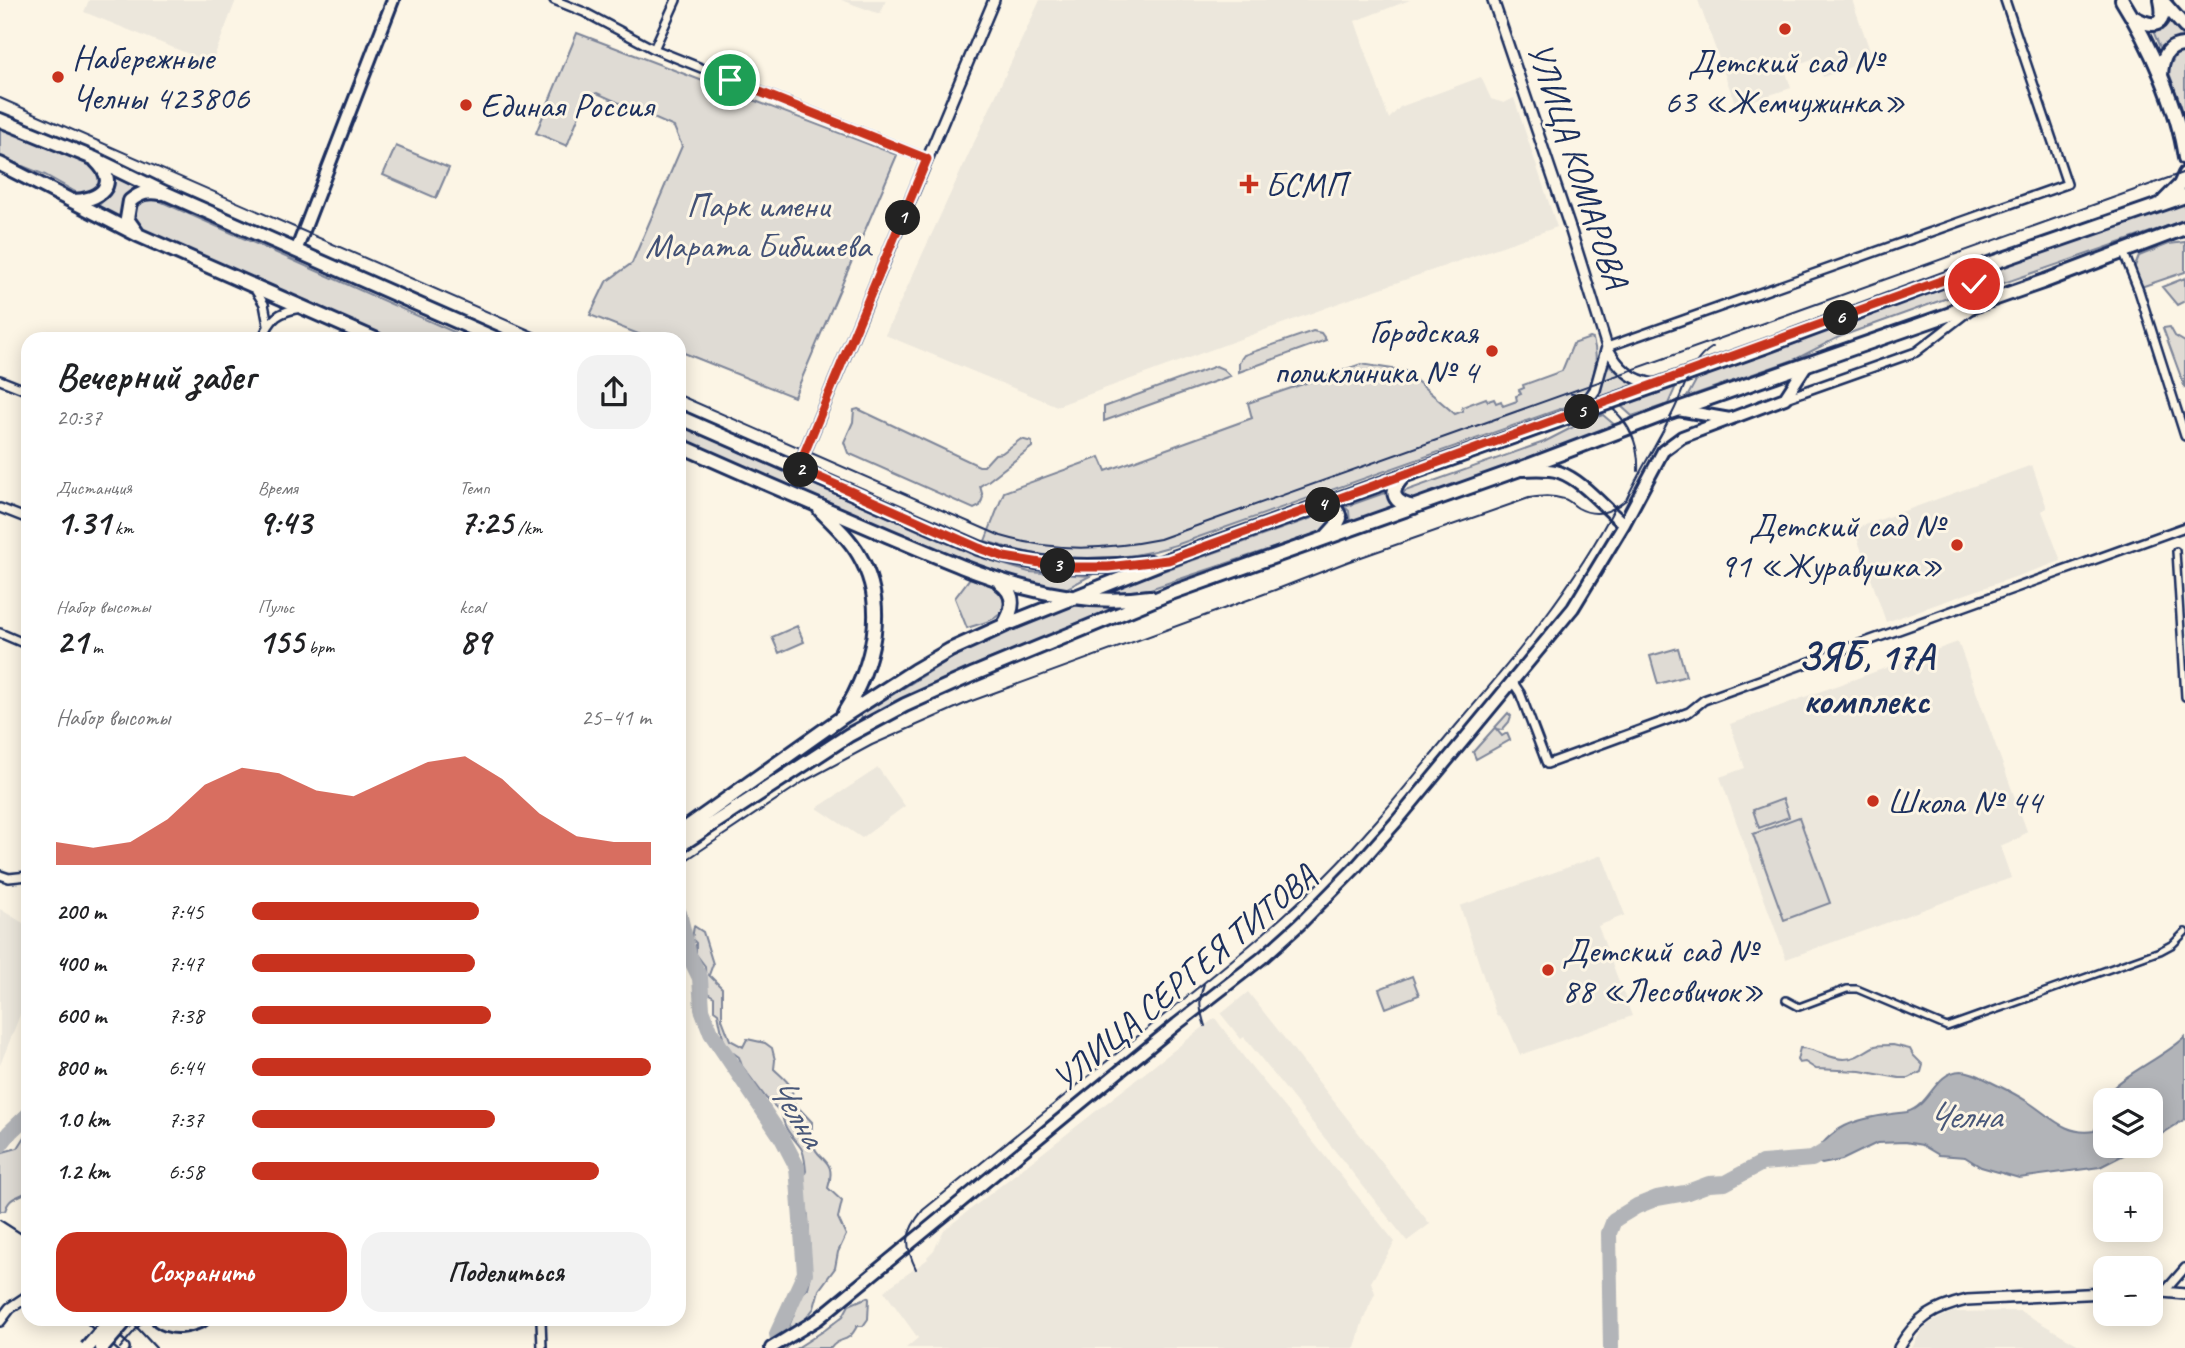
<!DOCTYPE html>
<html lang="ru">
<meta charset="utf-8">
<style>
body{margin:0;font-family:Caveat,sans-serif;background:#f2f2f2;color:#202124;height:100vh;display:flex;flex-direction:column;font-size:26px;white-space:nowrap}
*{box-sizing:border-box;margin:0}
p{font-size:23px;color:#757577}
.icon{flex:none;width:38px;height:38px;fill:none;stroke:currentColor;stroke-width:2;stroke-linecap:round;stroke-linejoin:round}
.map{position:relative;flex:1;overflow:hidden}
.details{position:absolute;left:21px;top:332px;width:665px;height:994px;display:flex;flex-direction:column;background:#fff;border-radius:21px;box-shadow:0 4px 18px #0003}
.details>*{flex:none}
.buttons{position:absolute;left:2093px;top:1088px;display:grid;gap:14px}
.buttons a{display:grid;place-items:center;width:70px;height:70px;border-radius:14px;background:#fff;box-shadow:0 4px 18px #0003;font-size:35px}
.pin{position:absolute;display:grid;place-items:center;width:60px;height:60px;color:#fff;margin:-30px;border:4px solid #fff;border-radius:50%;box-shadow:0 2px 7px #0007}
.km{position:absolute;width:35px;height:35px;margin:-18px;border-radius:50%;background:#222;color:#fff;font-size:19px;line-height:35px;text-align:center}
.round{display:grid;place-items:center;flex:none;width:74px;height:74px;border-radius:21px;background:#f2f2f2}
.headline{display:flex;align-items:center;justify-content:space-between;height:119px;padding:0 35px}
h1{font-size:38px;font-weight:700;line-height:52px}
.stats{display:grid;grid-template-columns:repeat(3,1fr);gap:10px;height:119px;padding:7px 35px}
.stats div{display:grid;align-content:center}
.stats b{font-size:35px;font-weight:700}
.stats small{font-size:19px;font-weight:400}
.stats p{font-size:19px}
.chart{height:196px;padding:14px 35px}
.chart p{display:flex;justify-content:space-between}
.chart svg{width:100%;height:126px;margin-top:7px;fill:#c8321e;opacity:.7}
.cta{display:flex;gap:14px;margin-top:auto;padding:14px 35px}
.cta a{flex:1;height:80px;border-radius:21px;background:#c8321e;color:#fff;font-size:28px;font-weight:700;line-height:80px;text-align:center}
.cta a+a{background:#f2f2f2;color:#202124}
ul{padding:0 35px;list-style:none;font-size:23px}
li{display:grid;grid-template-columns:112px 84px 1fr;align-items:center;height:52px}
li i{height:18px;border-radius:9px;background:#c8321e}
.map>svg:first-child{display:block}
</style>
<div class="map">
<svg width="2185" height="1348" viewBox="0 0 2185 1348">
<rect width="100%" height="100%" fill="#fcf5e5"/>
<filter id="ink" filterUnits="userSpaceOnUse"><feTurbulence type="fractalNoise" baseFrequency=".0143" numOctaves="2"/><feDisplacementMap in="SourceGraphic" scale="14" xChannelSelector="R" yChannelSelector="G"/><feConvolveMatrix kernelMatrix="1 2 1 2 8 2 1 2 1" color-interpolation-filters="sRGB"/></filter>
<g filter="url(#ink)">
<path fill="#ece7dc" d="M 89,0 L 236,0 L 209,70 L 202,66 L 204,60 L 84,12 Z
M 841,0 L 886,0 L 880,14 Z
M 1040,0 L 1410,0 L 1355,21 L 1389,119 L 1400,107 L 1481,77 L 1491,99 L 1504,103 L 1514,98 L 1557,227 L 1361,295 L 1057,406 L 885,335 Z
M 1698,0 L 1852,0 L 1873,59 L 1823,77 L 1815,58 L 1785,69 L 1791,88 L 1736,106 Z
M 2032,465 L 2047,508 L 2042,511 L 2061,561 L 1886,622 L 1854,529 Z
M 1958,642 L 2027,831 L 2019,838 L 2000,846 L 2011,878 L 1786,959 L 1720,777 L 1745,768 L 1730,724 Z
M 878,768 L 905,806 L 862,838 L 817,808 Z
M 1602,855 L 1625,915 L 1598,926 L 1632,1016 L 1520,1055 L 1508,1026 L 1496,1014 L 1460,906 Z
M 0,909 L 28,926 L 28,995 L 0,1065 Z
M 1248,992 L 1430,1224 L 1407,1241 L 1244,1037 L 1241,1039 L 1221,1014 Z
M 1215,1018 L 1246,1060 L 1395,1242 L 1371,1282 L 1375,1293 L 1362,1323 L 1355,1348 L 906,1348 L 918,1338 L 884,1291 L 928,1259 L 927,1257 L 934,1250 L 944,1230 Z
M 2020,1311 L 2084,1348 L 1912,1348 L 1921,1331 L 1930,1323 L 1952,1312 Z"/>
<path fill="#dfdbd4" stroke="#7d8599" stroke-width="2" d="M 2169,19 L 2185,40 L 2162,52 L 2153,31 L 2162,30 Z
M 577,33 L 897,155 L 794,397 L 679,351 L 679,340 L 651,339 L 590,315 L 606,282 L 632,263 L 682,146 L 674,127 L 597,93 L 586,97 L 567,146 L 536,133 Z
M 2185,52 L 2185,117 L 2168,70 L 2176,54 Z
M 0,127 L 98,169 L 99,188 L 93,194 L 81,195 L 45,175 L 0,157 Z
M 396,146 L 449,168 L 436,198 L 383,175 Z
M 112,176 L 139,189 L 125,200 L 122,219 L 98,206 L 110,194 Z
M 153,198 L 454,332 L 461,339 L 389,339 L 141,229 C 133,218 133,212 141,201 Z
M 2185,202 L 2185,220 L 1981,291 L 1980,282 L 1977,276 Z
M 2185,242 L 2185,272 L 2141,287 L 2134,269 L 2139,256 L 2169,244 Z
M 2185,278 L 2185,301 L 2177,305 L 2162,287 Z
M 1962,281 L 1966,282 L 1969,287 L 1967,291 L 1839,337 L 1796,359 L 1687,397 L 1698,377 Z
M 2170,327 L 2175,336 L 2185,342 L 2185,388 L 2163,328 Z
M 1313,331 L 1321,333 L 1326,340 L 1239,372 L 1239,362 L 1244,355 Z
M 1590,338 L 1593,339 C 1600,361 1593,385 1580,402 L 1176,545 C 1110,566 1051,562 985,541 L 1004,492 L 1100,457 L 1106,471 L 1252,418 L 1248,403 L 1361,364 L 1405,371 L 1455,414 L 1463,411 L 1462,407 L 1486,398 L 1488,401 L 1494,399 L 1496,403 L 1501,401 L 1503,406 L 1517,401 L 1516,396 L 1521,394 L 1519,390 L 1524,388 L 1523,385 L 1562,371 L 1573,344 Z
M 1608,364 L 1626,380 L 1637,384 L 1601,397 L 1597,394 Z
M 1216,366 L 1223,369 L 1230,376 L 1104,421 L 1104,407 Z
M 1677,384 L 1668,404 L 1632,416 L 1620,405 Z
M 858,409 L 979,466 L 984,466 L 995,454 L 1002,453 L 1021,439 L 1032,442 L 1032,447 L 988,481 L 980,486 L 983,497 L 980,506 L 974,509 L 848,453 L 844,442 L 853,422 L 854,410 Z
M 1603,415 L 1617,427 L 1407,502 L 1402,497 L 1405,491 L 1544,442 L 1585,421 Z
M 679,425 L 976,556 L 1029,572 L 1090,576 L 1060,592 L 975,568 L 679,438 Z
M 1390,491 L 1396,506 L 1350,522 L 1349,511 L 1345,507 Z
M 1326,513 L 1330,514 L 1333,522 L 1330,529 L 1150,589 L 1095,595 Z
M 970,578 C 986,584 1001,586 1007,602 C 1001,621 984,622 967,628 L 955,598 Z
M 1066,605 L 1129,605 L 982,662 L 862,719 L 860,715 L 968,648 Z
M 797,626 L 804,642 L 779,653 L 772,637 Z
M 1678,648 L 1686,676 L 1658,684 L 1650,656 Z
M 1508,713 L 1511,716 L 1509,722 L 1502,730 L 1496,729 L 1502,736 L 1507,733 L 1510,740 L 1476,759 L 1473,752 Z
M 1783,799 L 1789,817 L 1759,828 L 1753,810 Z
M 1799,817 L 1830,903 L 1784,920 L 1753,834 Z
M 694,926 L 703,932 L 713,964 L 709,975 L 722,988 L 722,1019 L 730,1040 L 743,1047 L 747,1039 L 765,1043 L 772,1048 L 775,1060 L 774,1069 C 784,1079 796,1086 792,1101 L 812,1122 C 812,1127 811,1135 812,1140 C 816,1163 838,1156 828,1188 L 842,1201 L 838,1218 L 846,1235 L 838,1252 L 835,1268 L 819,1290 L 814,1308 L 796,1331 L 788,1329 L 802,1294 L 808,1288 L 811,1275 L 808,1216 L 802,1179 L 806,1171 C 805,1164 805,1154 801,1148 C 793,1137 783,1129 782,1113 L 766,1098 L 742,1066 L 739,1057 L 728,1049 L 723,1038 L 718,1013 L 714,1010 L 714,997 L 706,992 L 705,966 L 696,954 L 696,943 L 692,939 Z
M 1412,976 L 1419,995 L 1386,1008 L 1379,989 Z
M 1893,1045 L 1910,1049 L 1913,1055 L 1923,1065 L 1921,1072 L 1909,1078 L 1899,1078 L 1860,1071 L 1816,1069 L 1805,1062 L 1799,1063 L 1797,1060 L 1800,1048 C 1816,1048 1828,1059 1844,1059 C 1857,1059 1864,1051 1875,1046 C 1880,1045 1888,1045 1893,1045 Z
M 28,1132 L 28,1185 L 25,1193 C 14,1199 9,1198 5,1211 L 0,1211 L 0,1156 L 3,1152 L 18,1148 Z
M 868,1297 L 869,1299 L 868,1319 L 863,1326 L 857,1326 C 847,1346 840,1335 831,1348 L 797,1348 L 825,1330 L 843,1316 L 849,1305 Z"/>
<path fill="#b2b4b8" stroke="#767f94" stroke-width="2" d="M 2185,1037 L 2185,1119 L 2151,1141 L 2151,1101 L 2105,1101 L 2105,1146 L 2141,1146 L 2100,1167 L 2019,1178 L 1981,1167 L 1965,1157 L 1939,1155 L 1922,1145 L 1905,1142 L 1877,1143 L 1842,1160 L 1822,1164 L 1812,1159 C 1830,1126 1856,1119 1891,1114 C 1897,1113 1902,1113 1907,1112 C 1931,1105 1934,1072 1961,1071 C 1971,1071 1981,1077 1991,1082 C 2003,1088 2016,1094 2028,1102 C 2050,1116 2066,1136 2094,1131 C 2101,1120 2100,1107 2106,1096 C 2118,1077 2166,1056 2185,1037 Z"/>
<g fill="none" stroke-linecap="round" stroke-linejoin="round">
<path stroke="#b2b4b8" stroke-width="16" d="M 679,913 L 689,955 L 700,978 L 702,1009 L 711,1033 L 782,1138 L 797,1167 L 805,1273 L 777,1334 L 780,1348
M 0,1145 L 10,1132 L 28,1115
M 1611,1348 L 1609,1233 L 1614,1220 L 1637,1206 L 1657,1198 L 1685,1193 L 1709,1184 L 1725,1183 L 1762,1163 L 1812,1159 L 1830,1148"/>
<defs>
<path id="pedestrian" d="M 2176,551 L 2185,697
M 1786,1000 L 1799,1007 L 1847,989 L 1857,989 L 1947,1027 L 2160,951 L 2173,944 L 2185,932"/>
<path id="minor" d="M 554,0 L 584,12 L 654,49 L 927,159
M 654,49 L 676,0
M 2123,251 L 2139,291 L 2185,436
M 254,288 L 264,304 L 268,325
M 262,340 C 270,318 279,311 302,308
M 1607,347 L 2067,184 L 2005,0
M 0,380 L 28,391
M 1786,398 L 1916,352 L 1969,311
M 0,508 L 28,519
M 0,633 L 28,645
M 1512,681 L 1520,693 L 1547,764 L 1689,712 L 1704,700 L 2185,527
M 0,875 L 9,878 L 28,876
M 2165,1291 L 2185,1268
M 541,1320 L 542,1348"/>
<path id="tertiary" d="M 1493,0 L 1571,231 L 1607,347 C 1618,368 1632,381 1655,384
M 1579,412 L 1595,390 L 1607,347
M 798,468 L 994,0
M 2151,1291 L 2185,1294
M 92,1320 L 124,1348
M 0,1321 L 10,1308 L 28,1296
M 1899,1348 C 1916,1318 1934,1308 1967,1300 L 2105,1293"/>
<path id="secondary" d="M 296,251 L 393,0
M 1678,410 L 1730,419
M 1520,470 C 1532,470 1547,468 1559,472 C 1584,481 1604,508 1624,524
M 771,1348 L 818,1319 L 1177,1024 L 1262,958 L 1300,924 L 1356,867 L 1396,822 L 1573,608 L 1624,524 L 1663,451 L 1682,437 L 1785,398 L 1807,364"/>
<path id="primary" d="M 2122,0 C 2149,43 2178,107 2185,158
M 2162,1 L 2185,27
M 2133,17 C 2154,29 2167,27 2161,0
M 2161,75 C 2162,59 2166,45 2185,45
M 0,120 L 93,158 L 165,193 L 499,340
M 0,164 L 138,235 L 377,340
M 72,201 C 99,201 121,185 96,161
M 2164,201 L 2180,185 L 2185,174
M 137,233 L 127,219 L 130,201 C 141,192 148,191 161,193
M 1954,311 L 1974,290 L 1972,279 L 1960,274
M 679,417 L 979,548 C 1036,568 1091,569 1150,562
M 679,445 C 747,475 816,505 884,534 C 969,570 1055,611 1150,597
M 1404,476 C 1387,493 1394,503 1414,507
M 1322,507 C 1332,507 1337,507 1340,518 L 1336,526 L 1326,537
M 820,510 C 834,524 849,538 859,555 C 889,606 873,666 844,713
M 1000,583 C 1017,595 1013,611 1003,626
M 679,833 L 841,718 L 914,671 L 950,650 L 1003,626 L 1168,560 L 1764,347 L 1960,274 L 2185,196
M 679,846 L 849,735 L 905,705 L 974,674 L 1168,594 L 1517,470 L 1667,413 L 2045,281 L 2185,228
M 159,1320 C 173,1330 188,1326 202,1320"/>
</defs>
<use href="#pedestrian" stroke="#1b2f5e" stroke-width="10"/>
<use href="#minor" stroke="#1b2f5e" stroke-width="12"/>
<use href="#tertiary" stroke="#1b2f5e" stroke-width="14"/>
<use href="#secondary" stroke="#1b2f5e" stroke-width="16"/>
<use href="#primary" stroke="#1b2f5e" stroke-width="18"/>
<use href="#pedestrian" stroke="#fcf5e5" stroke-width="5"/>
<use href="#minor" stroke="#fcf5e5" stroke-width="7"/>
<use href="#tertiary" stroke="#fcf5e5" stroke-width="9"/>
<use href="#secondary" stroke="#fcf5e5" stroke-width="10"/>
<use href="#primary" stroke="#fcf5e5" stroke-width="12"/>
<path stroke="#1b2f5e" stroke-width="2" d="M 0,98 L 552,340
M 1571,394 C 1613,394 1640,431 1638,471
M 679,395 L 1001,536 C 1055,552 1105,550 1160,539 L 2185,172
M 679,865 L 803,782 L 872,745 L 969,702 L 1275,590 L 1347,562 L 1529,498 C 1542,496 1551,495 1564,499 C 1569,500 1573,505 1578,508 C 1596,518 1611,512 1626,500 C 1640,470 1658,442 1673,412 C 1685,389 1689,361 1713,347
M 1204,984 C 1198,999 1200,1011 1205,1026
M 916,1269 C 904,1244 905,1232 923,1210 C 1000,1148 1077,1086 1154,1023 C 1212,976 1273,929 1326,875 C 1373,828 1415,774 1458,723 C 1517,654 1574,586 1616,505
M 120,1348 L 144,1320"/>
<path stroke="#1b2f5e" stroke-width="2.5" d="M 0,1220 L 28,1238
M 130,1320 L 156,1348"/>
<defs>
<path id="primary-bridge" d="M 87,1348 L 111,1320
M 102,1348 L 126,1320"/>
</defs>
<use href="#primary-bridge" stroke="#1b2f5e" stroke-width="18" stroke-linecap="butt"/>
<use href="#primary-bridge" stroke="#fcf5e5" stroke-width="12"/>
</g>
</g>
<g fill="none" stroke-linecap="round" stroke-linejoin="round" filter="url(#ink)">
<defs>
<path id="route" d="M 730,80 L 927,159 L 798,468 L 979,548 L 1004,557 L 1065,567 L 1108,567 L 1168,560 L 1960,274 L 1968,276 L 1974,284"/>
</defs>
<use href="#route" stroke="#fff" stroke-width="14"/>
<use href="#route" stroke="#c8321e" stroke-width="9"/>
</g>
<g fill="#c8321e" stroke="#fcf5e5" stroke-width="2.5">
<circle cx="1785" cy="29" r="7"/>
<circle cx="58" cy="77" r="7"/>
<circle cx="466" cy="105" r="7"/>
<path d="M1245.5 173.5h7v7h7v7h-7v7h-7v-7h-7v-7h7z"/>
<circle cx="1492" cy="351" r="7"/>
<circle cx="1957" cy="545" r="7"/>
<circle cx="1873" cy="801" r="7"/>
<circle cx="1548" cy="970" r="7"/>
</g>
<g text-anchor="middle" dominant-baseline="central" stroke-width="6" stroke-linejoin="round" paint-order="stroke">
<g font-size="35" fill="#1b2f5e" stroke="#fcf5e5" text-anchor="start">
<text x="72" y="57">Набережные<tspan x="72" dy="40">Челны 423806</tspan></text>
<text x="1785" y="61" text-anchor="middle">Детский сад №<tspan x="1785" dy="40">63 «Жемчужинка»</tspan></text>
<text x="480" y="105">Единая Россия</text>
<text x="1265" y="184">БСМП</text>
<text x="1478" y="331" text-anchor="end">Городская<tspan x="1478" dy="40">поликлиника № 4</tspan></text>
<text x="1943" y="525" text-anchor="end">Детский сад №<tspan x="1943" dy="40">91 «Журавушка»</tspan></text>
<text x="1887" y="801">Школа № 44</text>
<text x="1562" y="950">Детский сад №<tspan x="1562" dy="40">88 «Лесовичок»</tspan></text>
</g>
<g font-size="35" fill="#1b2f5e" stroke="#fcf5e5">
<text transform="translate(1578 165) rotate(72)">УЛИЦА КОМАРОВА</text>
<text transform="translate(1184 978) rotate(-40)">УЛИЦА СЕРГЕЯ ТИТОВА</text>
</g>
<g font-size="35" fill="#425176" stroke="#fcf5e5">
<text x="758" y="205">Парк имени<tspan x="758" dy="40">Марата Бибишева</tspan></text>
</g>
<g font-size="37" font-style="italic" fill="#485779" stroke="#fcf5e5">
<text transform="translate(797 1111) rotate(59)">Челна</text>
<text x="1964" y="1115">Челна</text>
</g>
<g font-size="38" font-weight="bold" fill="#1b2f5e" stroke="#fcf5e5">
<text x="1866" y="656">ЗЯБ, 17А<tspan x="1866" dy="44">комплекс</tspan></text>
</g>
</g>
</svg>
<div class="buttons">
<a><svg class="icon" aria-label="layers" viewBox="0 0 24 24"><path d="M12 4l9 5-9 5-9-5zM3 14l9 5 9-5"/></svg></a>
<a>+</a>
<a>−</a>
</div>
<div class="pin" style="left:730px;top:80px;background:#1e9e55"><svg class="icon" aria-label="arrive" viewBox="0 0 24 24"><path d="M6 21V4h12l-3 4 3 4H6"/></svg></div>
<div class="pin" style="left:1974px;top:284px;background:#d93025"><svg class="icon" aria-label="check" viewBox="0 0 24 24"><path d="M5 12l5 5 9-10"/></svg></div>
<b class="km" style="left:903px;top:218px">1</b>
<b class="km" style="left:801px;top:470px">2</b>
<b class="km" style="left:1058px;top:566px">3</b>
<b class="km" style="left:1323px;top:505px">4</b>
<b class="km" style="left:1582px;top:412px">5</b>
<b class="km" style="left:1841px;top:318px">6</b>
<section class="details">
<div class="headline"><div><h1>Вечерний забег</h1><p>20:37</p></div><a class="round"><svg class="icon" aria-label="share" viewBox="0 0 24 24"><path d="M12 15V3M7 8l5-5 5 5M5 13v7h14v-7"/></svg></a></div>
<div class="stats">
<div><p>Дистанция</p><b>1.31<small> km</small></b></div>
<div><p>Время</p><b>9:43</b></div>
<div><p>Темп</p><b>7:25<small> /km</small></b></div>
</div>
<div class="stats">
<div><p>Набор высоты</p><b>21<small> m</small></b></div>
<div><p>Пульс</p><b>155<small> bpm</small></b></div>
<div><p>kcal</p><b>89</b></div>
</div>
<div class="chart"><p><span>Набор высоты</span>25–41 m</p>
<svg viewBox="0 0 160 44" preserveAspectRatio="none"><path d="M0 44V36L10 38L20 36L30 28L40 16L50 10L60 12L70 18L80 20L90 14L100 8L110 6L120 14L130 26L140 34L150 36L160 36V44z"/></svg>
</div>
<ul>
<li><b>200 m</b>7:45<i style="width:57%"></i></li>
<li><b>400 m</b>7:47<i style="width:56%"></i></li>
<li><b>600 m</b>7:38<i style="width:60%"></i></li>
<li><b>800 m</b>6:44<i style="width:100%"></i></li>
<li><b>1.0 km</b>7:37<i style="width:61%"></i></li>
<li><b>1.2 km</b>6:58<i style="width:87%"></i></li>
</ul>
<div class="cta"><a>Сохранить</a><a>Поделиться</a></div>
</section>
</div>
